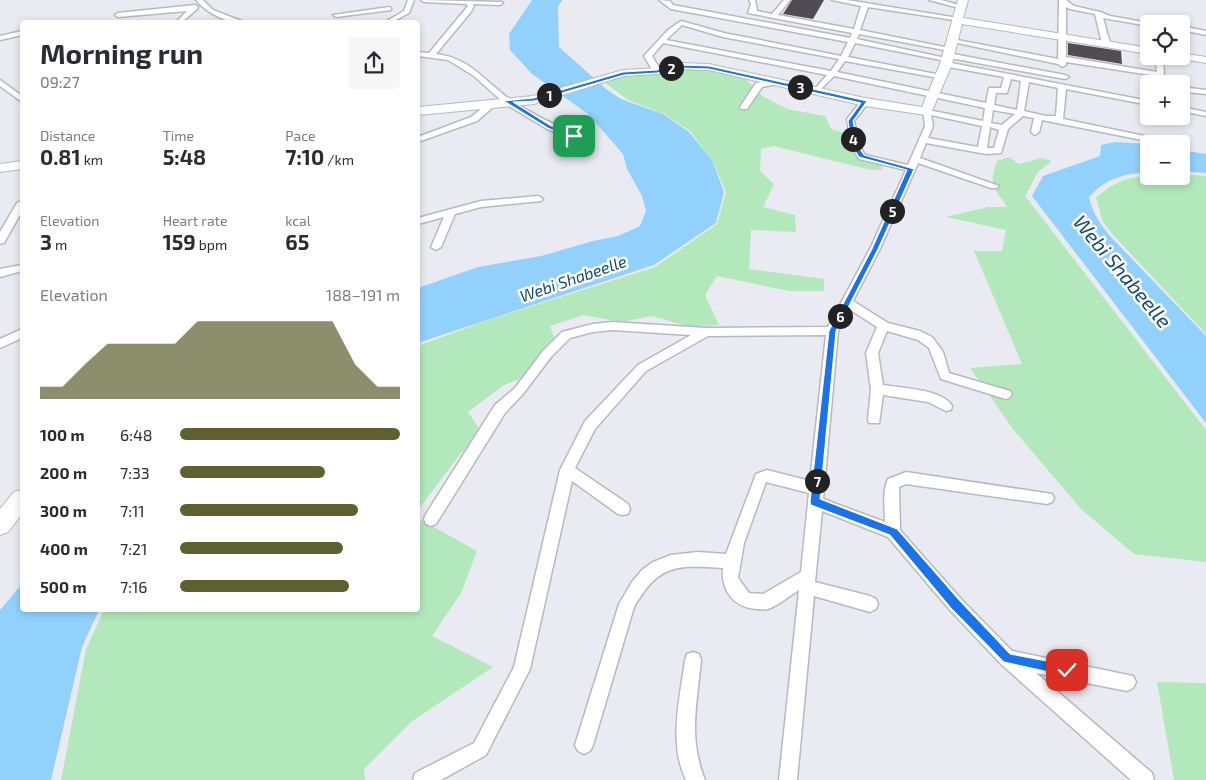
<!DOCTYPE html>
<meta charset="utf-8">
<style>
body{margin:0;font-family:"Exo 2",sans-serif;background:#f7f7f7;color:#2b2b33;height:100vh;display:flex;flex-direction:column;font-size:19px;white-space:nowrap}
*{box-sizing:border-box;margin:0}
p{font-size:16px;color:#7c7c81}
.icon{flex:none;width:28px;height:28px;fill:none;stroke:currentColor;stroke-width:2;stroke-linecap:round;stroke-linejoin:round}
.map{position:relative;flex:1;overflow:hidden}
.details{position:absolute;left:20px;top:20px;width:400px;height:592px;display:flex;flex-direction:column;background:#fff;border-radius:5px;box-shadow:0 2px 8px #0003}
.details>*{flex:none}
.buttons{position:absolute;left:1140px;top:15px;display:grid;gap:10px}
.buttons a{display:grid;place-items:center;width:50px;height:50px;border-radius:5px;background:#fff;box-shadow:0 2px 8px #0003;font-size:25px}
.pin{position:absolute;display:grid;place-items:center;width:42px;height:42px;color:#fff;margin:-21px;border-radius:10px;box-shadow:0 2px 8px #0006}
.km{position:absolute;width:25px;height:25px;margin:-12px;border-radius:50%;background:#222;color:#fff;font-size:14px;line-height:25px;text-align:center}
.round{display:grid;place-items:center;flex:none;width:52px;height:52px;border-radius:5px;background:#f7f7f7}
.overview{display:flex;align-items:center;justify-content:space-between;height:85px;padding:0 20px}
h1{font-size:28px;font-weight:700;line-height:38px}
.stats{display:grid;grid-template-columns:repeat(3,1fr);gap:8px;height:85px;padding:5px 20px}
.stats div{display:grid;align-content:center}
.stats b{font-size:21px;font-weight:700}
.stats small{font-size:14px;font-weight:400}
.stats p{font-size:14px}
.chart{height:140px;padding:10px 20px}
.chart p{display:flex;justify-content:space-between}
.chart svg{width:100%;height:90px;margin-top:5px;fill:#5e612f;opacity:.7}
ul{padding:0 20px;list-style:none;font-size:16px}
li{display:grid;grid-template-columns:80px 60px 1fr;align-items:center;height:38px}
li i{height:12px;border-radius:6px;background:#5e612f}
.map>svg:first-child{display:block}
</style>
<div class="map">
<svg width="1206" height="780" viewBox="0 0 1206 780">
<rect width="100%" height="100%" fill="#eaeaf2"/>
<path fill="#b3e8bc" d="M 706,67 L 742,75 L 762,96 L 787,109 L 825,116 L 831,129 L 844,133 L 845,142 L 882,162 L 882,170 L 871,170 L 774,146 L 761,149 L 760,171 L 774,184 L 763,207 L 795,215 L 796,232 L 751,230 L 749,269 L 824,279 L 824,291 L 789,291 L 717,276 L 705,295 L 719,325 L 691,327 L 651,316 L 622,322 L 584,315 L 550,326 L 555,341 L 526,377 L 504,385 L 468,412 L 482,433 L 461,453 L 418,510 L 418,346 L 485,321 L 655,267 L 717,224 L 726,192 L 712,160 L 690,131 L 664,114 L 628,100 L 604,82 L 625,75 Z
M 1009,157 L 1019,164 L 1041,158 L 1052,161 L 1038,172 L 1025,196 L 1206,430 L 1206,562 L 1134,554 L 1081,509 L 1013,429 L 970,368 L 1022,364 L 974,251 L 1002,251 L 1006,230 L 946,217 L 988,207 L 1007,207 C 994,187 988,185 997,161 Z
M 1181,174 L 1206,176 L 1206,334 L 1114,236 L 1103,222 L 1096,198 C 1126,171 1144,176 1181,176 Z
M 418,518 L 477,551 L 461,593 L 432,636 L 493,667 L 411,722 L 364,769 L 365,780 L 61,780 L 86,649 L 104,610 L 418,610 Z
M 1157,682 L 1206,683 L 1206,780 L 1174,780 Z"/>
<path fill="#93d1fd" d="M 532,0 L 562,0 L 558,7 L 559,47 L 606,89 L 621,99 L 663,114 L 689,132 L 712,160 L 724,192 L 716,223 L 654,265 L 418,343 L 418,288 L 478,267 L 541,256 L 593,241 L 618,236 L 640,226 L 646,211 L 642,196 L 627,169 L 623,154 L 588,114 L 532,74 L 510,50 L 509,34 Z
M 1115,142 L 1149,144 L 1149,172 C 1120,175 1109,177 1089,197 C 1092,213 1101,225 1111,237 L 1206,336 L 1206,423 L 1032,196 L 1043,176 L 1100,156 L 1101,145 Z
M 1181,150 L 1206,154 L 1206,173 L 1181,171 Z
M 22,584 L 22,610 L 99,610 L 82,647 L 51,780 L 0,780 L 0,610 Z"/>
<path fill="#4f4d53" d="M 792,0 L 824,0 L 813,19 L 783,14 Z
M 1068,43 L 1121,51 L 1122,64 L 1068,55 Z"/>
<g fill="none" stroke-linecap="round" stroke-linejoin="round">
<defs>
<path id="street" d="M 196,0 L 203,0 L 213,10 L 244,22 C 227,24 207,13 196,0 Z
M 408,0 L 414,0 L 409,13 L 392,22 L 385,22 L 404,11 Z
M 421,0 L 502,2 L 503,3 L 500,5 L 473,4 L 474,6 L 470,13 L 436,54 C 471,58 485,82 511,100 C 532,114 554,125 577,134 L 577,138 L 571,138 L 547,129 L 504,103 L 474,76 L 448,60 L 418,56 L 418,52 L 429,53 L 468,6 L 466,4 L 424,2 Z
M 659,0 L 670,1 L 673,5 L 850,38 L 852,33 L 748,13 L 751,4 L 749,0 L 755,0 L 757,11 L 772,14 L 784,0 L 790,0 L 778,15 L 854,29 L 861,6 L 832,0 L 847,0 L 958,18 L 961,20 L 960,21 L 868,7 L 860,30 L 954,49 L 950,51 L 859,34 L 857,39 L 950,59 L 946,61 L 855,43 L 848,57 L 941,75 L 945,77 L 944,79 L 845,61 L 837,72 L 986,103 L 989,88 L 1001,88 L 1004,77 L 943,66 L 942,64 L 946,62 L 1149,101 L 1149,105 L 1066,89 L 1063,119 L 1159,139 L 1162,140 L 1162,144 L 1042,120 L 1039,132 L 1035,135 L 1031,132 L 1034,118 L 1023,116 L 1008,129 L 1001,153 L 986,154 L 926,143 L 920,158 L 999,186 L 997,188 L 991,188 L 918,163 L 880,249 L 853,301 L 888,323 L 920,331 L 932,337 L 943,352 L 949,373 L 1010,391 L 1012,394 L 1010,397 L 1006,399 L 941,379 L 929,348 L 918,340 L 887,331 L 878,353 L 883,385 C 900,388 943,389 952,406 L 951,410 L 946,411 L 928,402 L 883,395 L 879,423 L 869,423 L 868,419 L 871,389 L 866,353 L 877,327 L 849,309 L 838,331 L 823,499 L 885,522 C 885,508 882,492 888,479 L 906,472 L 1052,494 L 1054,498 L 1052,502 L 1047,504 L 906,484 L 899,487 L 900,530 L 961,599 L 1012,651 L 1133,676 L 1136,682 L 1133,688 L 1127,691 L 1036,673 L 1152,773 L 1154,780 L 1131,780 L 1001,664 L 949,609 L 888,537 L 822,511 L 815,582 L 870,596 L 876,599 L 878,604 L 876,609 L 870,612 L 814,596 L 797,780 L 779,780 L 799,590 C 789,596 779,605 768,609 C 764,610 760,609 756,609 C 733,607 721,590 723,568 C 676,565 659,564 634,607 L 593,745 L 590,751 L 584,754 L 578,751 L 575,745 L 619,604 L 632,582 L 642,570 L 653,562 L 671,555 L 698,552 L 726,554 L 756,474 L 767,470 L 810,481 L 826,335 L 708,336 L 646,371 L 595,429 L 575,468 L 628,504 L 630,509 L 628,514 L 623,515 L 618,514 L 572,481 L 530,669 L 486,755 L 441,780 L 413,780 L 415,773 L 474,743 L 514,667 L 560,470 L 585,421 L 638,365 L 691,335 L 612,330 L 593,332 L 570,338 L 551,357 L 523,394 L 505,413 L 436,524 L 431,526 L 426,524 L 424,519 L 426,514 L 495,405 L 515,388 L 543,351 L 562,332 L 593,324 L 612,322 L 706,328 L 828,327 L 870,249 L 906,170 L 859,159 L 851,145 L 847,119 L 862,100 L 868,100 L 869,102 L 854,121 L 859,145 L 865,155 L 908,165 L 925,126 L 923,109 L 983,121 L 985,108 L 834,76 L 817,93 L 813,91 L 827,75 L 663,43 L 652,56 L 661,71 L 654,73 L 644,56 L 668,30 L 681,21 L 724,33 L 841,56 L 848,42 L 671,9 ZM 682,25 L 723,37 L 839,59 L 831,71 L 666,40 ZM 1011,79 L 1021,81 L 1017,110 L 994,105 L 996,93 L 1007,93 ZM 1029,82 L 1058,88 L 1056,116 L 1046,116 L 1024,111 ZM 993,110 L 1015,114 L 1002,125 L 991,123 ZM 931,115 L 982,126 L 978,147 L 928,138 L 933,126 ZM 990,127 L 999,130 L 994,148 L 987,148 ZM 766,482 L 809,493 L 801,572 L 763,594 L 749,593 L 738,578 L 744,543 Z
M 929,0 L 941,0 L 966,7 L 963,9 Z
M 1059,0 L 1066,0 L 1074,6 L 1100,12 L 1110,16 L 1154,24 L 1149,24 L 1149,26 L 1103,18 L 1110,43 L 1106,45 L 1102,43 L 1095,14 L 1070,9 L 1066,7 L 1066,57 L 1157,72 L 1155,56 L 1163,56 L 1164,77 L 1066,62 L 1066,65 L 1062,67 L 1058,64 L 948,41 L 952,39 L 1058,59 Z
M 195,5 L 198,7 L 197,9 L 182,22 L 176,22 L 187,11 L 118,17 L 115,15 L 118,13 Z
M 389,7 L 391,8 L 391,10 L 336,17 L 333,15 Z
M 1181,26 L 1206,31 L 1206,35 L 1181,30 Z
M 22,31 L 22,35 L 0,40 L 0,36 Z
M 948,53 L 1065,75 L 1069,77 L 1065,79 L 945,57 L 945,53 Z
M 0,80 L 22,96 L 22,102 L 0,86 Z
M 774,80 L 778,82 L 777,84 L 762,87 L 747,109 L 741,109 L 740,107 L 756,83 Z
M 1181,87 L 1206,90 L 1206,94 L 1186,92 L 1186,108 L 1206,112 L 1206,116 L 1181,111 Z
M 492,100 L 499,102 L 477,121 L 418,142 L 418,137 L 471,117 Z
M 538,196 L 543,199 L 541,201 L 481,207 L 455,214 L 441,247 L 436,250 L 431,247 L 444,217 L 418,224 L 418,218 L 481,201 Z
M 22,200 L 22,211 L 4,243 L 0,244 L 0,232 L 17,203 Z
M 22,265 L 22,271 L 0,277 L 0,269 Z
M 22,329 L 22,338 L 0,348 L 0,339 Z
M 693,652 L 699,654 L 701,660 C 697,704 688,738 705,780 L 686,780 C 668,742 680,699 685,660 L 687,654 Z"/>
<path id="secondary" d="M 958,0 L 968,0 L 963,18 L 1149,48 L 1149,54 L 962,24 L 952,64 L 932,111 L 926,115 L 865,106 L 709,70 L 679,69 L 657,74 L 624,76 L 534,104 L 418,115 L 418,107 L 533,96 L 623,70 L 657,68 L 679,63 L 709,64 L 865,98 L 922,107 L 940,64 Z
M 1181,53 L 1206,57 L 1206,63 L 1177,58 L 1176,56 L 1181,56 Z
M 22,161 L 22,169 L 0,172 L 0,164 Z
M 22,490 L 22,514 L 8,532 L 0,535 L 0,509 L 14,492 Z"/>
</defs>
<use href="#street" stroke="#b8b8c0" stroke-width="3"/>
<use href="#secondary" stroke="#b8b8c0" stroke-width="2"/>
<use href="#street" fill="#fff" fill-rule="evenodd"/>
<use href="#secondary" fill="#fff" fill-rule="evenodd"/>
</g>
<path fill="#1a73e8" stroke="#fff" d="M 679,65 L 709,66 L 867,101 L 853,121 L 858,146 L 864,155 L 914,169 L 878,249 L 836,331 L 820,499 L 897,529 L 959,600 L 1010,654 L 1067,665 L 1071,667 L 1071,674 L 1067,676 L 1004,662 L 951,608 L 890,535 L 811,505 L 810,502 L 829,331 L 872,249 L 907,170 L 859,157 L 852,146 L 848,121 L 861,103 L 709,69 L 679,68 L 657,73 L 624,75 L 534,101 L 513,102 L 551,126 L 576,135 L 574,138 L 548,128 L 504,101 L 534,98 L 623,72 L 657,70 Z"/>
<g text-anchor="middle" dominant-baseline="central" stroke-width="5" stroke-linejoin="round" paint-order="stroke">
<g font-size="16" font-style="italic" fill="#0f4c70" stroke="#fff">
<text transform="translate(573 278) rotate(-19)">Webi Shabeelle</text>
</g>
<g font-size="20" font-style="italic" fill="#0f4c70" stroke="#fff">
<text transform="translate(1123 271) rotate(50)">Webi Shabeelle</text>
</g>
</g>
</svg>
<div class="buttons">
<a><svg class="icon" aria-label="locate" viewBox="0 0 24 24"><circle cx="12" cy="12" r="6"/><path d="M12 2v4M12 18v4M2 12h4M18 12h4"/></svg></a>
<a>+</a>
<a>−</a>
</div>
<div class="pin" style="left:574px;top:136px;background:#1e9e55"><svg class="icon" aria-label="arrive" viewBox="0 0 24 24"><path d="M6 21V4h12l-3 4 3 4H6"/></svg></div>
<div class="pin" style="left:1067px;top:670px;background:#d93025"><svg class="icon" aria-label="check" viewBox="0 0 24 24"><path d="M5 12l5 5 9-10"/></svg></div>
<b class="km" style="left:549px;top:95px">1</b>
<b class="km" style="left:671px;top:68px">2</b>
<b class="km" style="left:800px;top:87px">3</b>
<b class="km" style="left:853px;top:139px">4</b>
<b class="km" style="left:892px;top:211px">5</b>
<b class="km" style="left:840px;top:316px">6</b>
<b class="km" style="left:817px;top:481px">7</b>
<section class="details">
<div class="overview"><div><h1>Morning run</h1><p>09:27</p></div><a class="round"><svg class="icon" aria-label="share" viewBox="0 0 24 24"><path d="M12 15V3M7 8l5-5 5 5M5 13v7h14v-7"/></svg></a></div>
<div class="stats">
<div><p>Distance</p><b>0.81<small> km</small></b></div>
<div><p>Time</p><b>5:48</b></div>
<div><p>Pace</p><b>7:10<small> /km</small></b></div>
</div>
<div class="stats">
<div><p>Elevation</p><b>3<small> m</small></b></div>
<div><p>Heart rate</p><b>159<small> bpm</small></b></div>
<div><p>kcal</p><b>65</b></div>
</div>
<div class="chart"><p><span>Elevation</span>188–191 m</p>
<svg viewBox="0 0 160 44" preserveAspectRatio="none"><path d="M0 44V38L10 38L20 27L30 17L40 17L50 17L60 17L70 6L80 6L90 6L100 6L110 6L120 6L130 6L140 27L150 38L160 38V44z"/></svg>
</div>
<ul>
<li><b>100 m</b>6:48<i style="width:100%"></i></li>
<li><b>200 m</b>7:33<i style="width:66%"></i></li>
<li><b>300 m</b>7:11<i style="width:81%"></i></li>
<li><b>400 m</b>7:21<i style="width:74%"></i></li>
<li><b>500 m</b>7:16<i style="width:77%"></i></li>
</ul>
</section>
</div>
